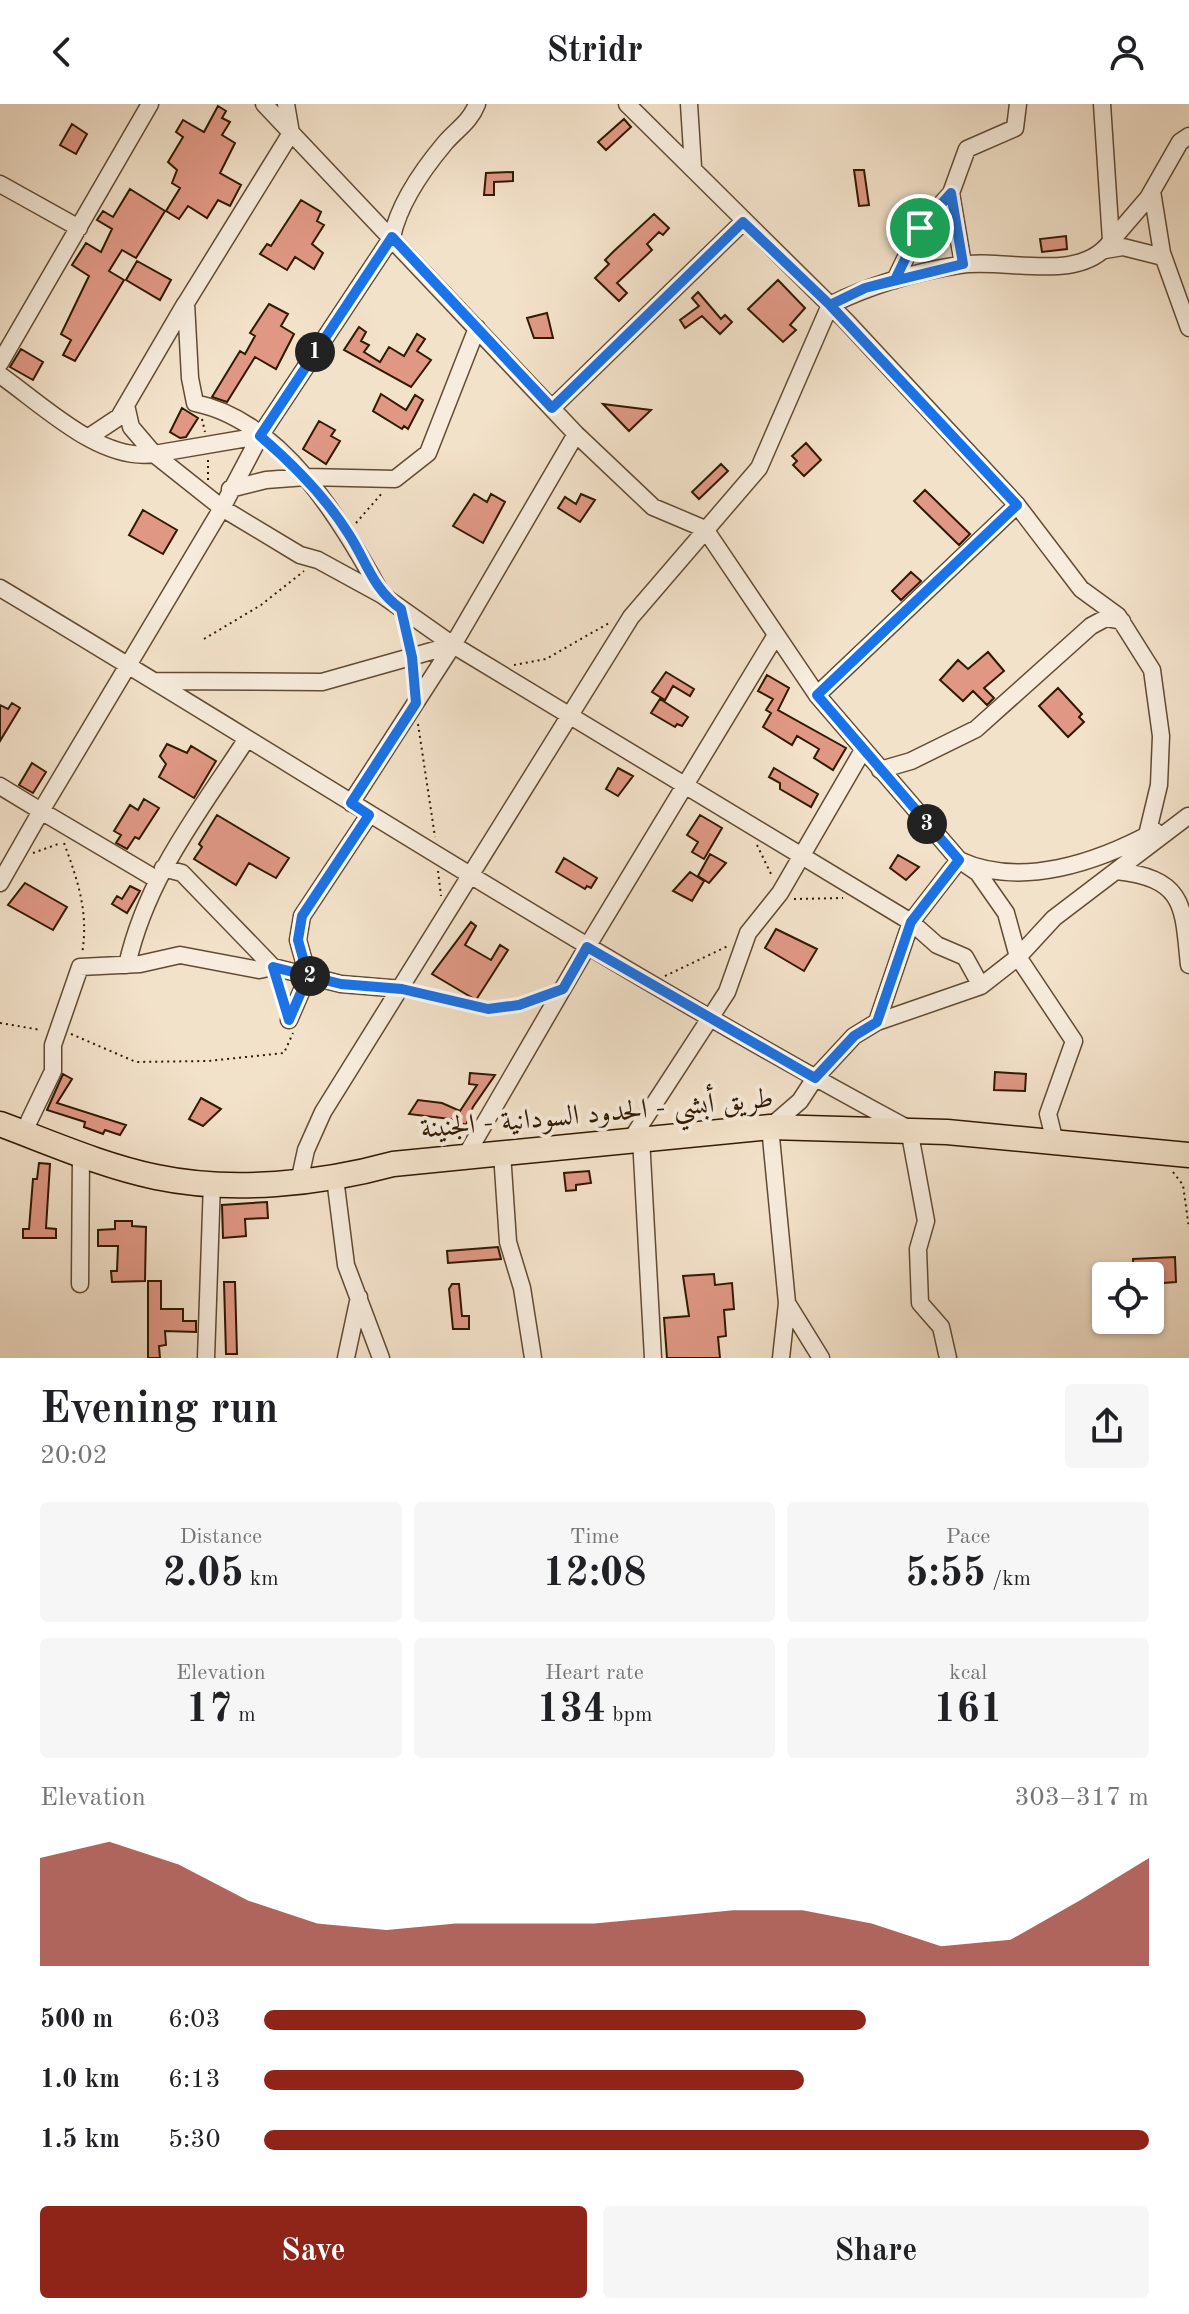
<!DOCTYPE html>
<meta charset="utf-8">
<style>
body{margin:0;font-family:"Old Standard TT",Amiri,serif;background:#f6f6f6;color:#202124;height:100vh;display:flex;flex-direction:column;font-size:30px;white-space:nowrap}
*{box-sizing:border-box;margin:0}
p{font-size:26px;color:#757577}
.icon{flex:none;width:44px;height:44px;fill:none;stroke:currentColor;stroke-width:2;stroke-linecap:round;stroke-linejoin:round}
.map{position:relative;height:1254px;overflow:hidden}
.sheet{display:flex;flex-direction:column;background:#fff;flex:1}
.sheet>*{flex:none}
.tools{position:absolute;left:1092px;top:1158px;display:grid;gap:16px}
.tools a{display:grid;place-items:center;width:72px;height:72px;border-radius:8px;background:#fff;box-shadow:0 2px 6px #0004;font-size:40px}
.pin{position:absolute;display:grid;place-items:center;width:68px;height:68px;color:#fff;margin:-34px;border:4px solid #fff;border-radius:50%;box-shadow:0 2px 8px #0007}
.km{position:absolute;width:40px;height:40px;margin:-20px;border-radius:50%;background:#222;color:#fff;font-size:22px;line-height:40px;text-align:center}
.round{display:grid;place-items:center;flex:none;width:84px;height:84px;border-radius:8px;background:#f6f6f6}
.overview{display:flex;align-items:center;justify-content:space-between;height:136px;padding:0 40px}
h1{font-size:44px;font-weight:800;line-height:60px}
.metrics{display:grid;grid-template-columns:repeat(3,1fr);gap:12px;height:136px;padding:8px 40px}
.metrics div{display:grid;align-content:center;border-radius:8px;background:#f6f6f6;text-align:center}
.metrics b{font-size:40px;font-weight:800}
.metrics small{font-size:22px;font-weight:400}
.metrics p{font-size:22px}
.chart{height:224px;padding:16px 40px}
.chart p{display:flex;justify-content:space-between}
.chart svg{width:100%;height:144px;margin-top:8px;fill:#8f2418;opacity:.7}
.primary-button{display:flex;gap:16px;margin-top:auto;padding:16px 40px}
.primary-button a{flex:1;height:92px;border-radius:8px;background:#8f2418;color:#fff;font-size:32px;font-weight:800;line-height:92px;text-align:center}
.primary-button a+a{background:#f6f6f6;color:#202124}
ul{padding:0 40px;list-style:none;font-size:26px}
li{display:grid;grid-template-columns:128px 96px 1fr;align-items:center;height:60px}
li i{height:20px;border-radius:10px;background:#8f2418}
header{display:flex;justify-content:space-between;align-items:center;height:104px;padding:0 40px;background:#fff;font-size:36px;font-weight:800}
.map>svg:first-child{display:block}
</style>
<header><svg class="icon" aria-label="back" viewBox="0 0 24 24"><path d="M15 5l-7 7 7 7"/></svg>Stridr<svg class="icon" aria-label="person" viewBox="0 0 24 24"><circle cx="12" cy="8" r="4"/><path d="M4 21q1-7 8-7t8 7"/></svg></header>
<div class="map">
<svg width="1189" height="1254" viewBox="0 0 1189 1254">
<rect width="100%" height="100%" fill="#f3e2ca"/>
<filter id="stains"><feTurbulence type="fractalNoise" baseFrequency=".0025" numOctaves="4"/><feColorMatrix values="0 0 0 0 .2 0 0 0 0 .09 0 0 0 0 .02 0 0 0 .5 -.17"/></filter>
<radialGradient id="worn" r=".72"><stop offset=".6" stop-color="#630" stop-opacity="0"/><stop offset="1" stop-color="#630" stop-opacity=".3"/></radialGradient>
<path fill="#e09885" stroke="#311900" stroke-width="2" d="M 218,2 L 226,7 L 222,14 L 230,18 L 222,31 L 235,39 L 220,69 L 241,81 L 230,102 L 218,96 L 207,114 L 188,102 L 179,115 L 166,107 L 180,84 L 172,79 L 177,66 L 168,58 L 183,33 L 176,28 L 183,16 L 204,28 Z
M 624,15 L 631,23 L 606,46 L 598,38 Z
M 72,20 L 87,30 L 76,50 L 60,41 Z
M 854,66 L 864,66 L 869,101 L 859,102 Z
M 513,68 L 513,77 L 494,78 L 494,91 L 484,91 L 486,69 Z
M 130,85 L 165,107 L 136,154 L 122,146 L 109,167 L 124,176 L 75,257 L 63,251 L 71,236 L 61,230 L 89,172 L 72,161 L 86,139 L 101,148 L 112,125 L 97,116 L 103,107 L 113,113 Z
M 301,96 L 321,108 L 317,117 L 324,121 L 312,140 L 323,149 L 314,165 L 295,153 L 287,166 L 260,150 L 267,140 L 271,142 Z
M 654,110 L 669,124 L 663,131 L 659,128 L 647,140 L 652,146 L 617,179 L 627,189 L 619,197 L 595,174 L 609,160 L 605,156 L 614,147 Z
M 1066,132 L 1067,145 L 1042,148 L 1040,135 Z
M 137,157 L 171,176 L 160,196 L 126,176 Z
M 778,176 L 805,204 L 790,221 L 796,226 L 783,238 L 748,205 Z
M 698,188 L 721,215 L 725,211 L 732,218 L 720,230 L 702,212 L 685,224 L 680,216 L 699,202 L 692,194 Z
M 269,200 L 288,210 L 281,222 L 294,230 L 276,265 L 255,253 L 227,298 L 212,293 L 240,247 L 245,250 L 255,232 L 250,229 Z
M 547,209 L 553,234 L 534,234 L 527,214 Z
M 359,223 L 366,228 L 361,237 L 369,241 L 364,248 L 380,258 L 389,243 L 404,252 L 417,230 L 425,235 L 417,247 L 431,256 L 411,283 L 344,246 Z
M 21,245 L 43,258 L 33,276 L 10,263 Z
M 381,290 L 406,306 L 415,291 L 423,296 L 408,325 L 404,322 L 402,325 L 373,307 Z
M 603,300 L 651,306 L 629,327 Z
M 182,304 L 198,314 L 186,333 L 180,334 L 170,328 Z
M 319,317 L 335,326 L 331,332 L 340,337 L 326,360 L 303,345 Z
M 806,339 L 821,356 L 804,372 L 793,361 L 797,357 L 792,352 Z
M 721,360 L 728,367 L 699,395 L 692,388 Z
M 925,386 L 970,430 L 959,441 L 914,397 Z
M 474,390 L 487,398 L 491,390 L 505,398 L 483,439 L 453,422 Z
M 581,390 L 595,396 L 580,418 L 558,404 L 565,393 L 576,400 Z
M 143,406 L 177,426 L 163,450 L 129,431 Z
M 911,468 L 921,477 L 901,496 L 892,487 Z
M 988,548 L 1004,567 L 984,584 L 994,594 L 987,601 L 973,587 L 963,597 L 940,576 L 958,556 L 968,565 Z
M 666,568 L 694,585 L 690,592 L 673,582 L 665,596 L 652,588 Z
M 767,571 L 789,584 L 778,606 L 846,644 L 833,666 L 814,654 L 819,645 L 797,632 L 792,641 L 763,623 L 771,609 L 766,606 L 773,595 L 758,587 Z
M 1058,584 L 1082,610 L 1079,613 L 1084,618 L 1068,633 L 1039,602 Z
M 660,595 L 688,613 L 682,622 L 677,620 L 675,623 L 651,609 Z
M 12,599 L 20,604 L 0,637 L 0,601 L 8,605 Z
M 167,640 L 187,649 L 191,642 L 216,657 L 194,694 L 159,673 L 166,660 L 160,652 Z
M 32,659 L 46,668 L 33,689 L 19,681 Z
M 618,664 L 633,672 L 618,692 L 606,685 Z
M 774,664 L 818,690 L 811,703 L 780,685 L 780,679 L 769,673 Z
M 144,695 L 159,704 L 139,735 L 135,733 L 127,745 L 116,739 L 121,731 L 114,727 L 130,701 L 138,706 Z
M 217,711 L 289,754 L 276,774 L 249,759 L 236,781 L 194,755 L 202,743 L 199,740 Z
M 700,711 L 722,724 L 704,755 L 692,748 L 698,738 L 687,731 Z
M 710,750 L 726,759 L 709,779 L 698,772 Z
M 898,751 L 919,763 L 906,776 L 890,764 Z
M 564,754 L 597,774 L 591,784 L 587,782 L 585,785 L 556,768 Z
M 690,768 L 704,777 L 692,797 L 673,787 Z
M 25,779 L 67,803 L 53,826 L 8,801 Z
M 130,782 L 140,787 L 127,809 L 112,800 L 117,792 L 122,795 Z
M 471,818 L 476,822 L 465,841 L 491,856 L 500,841 L 508,846 L 476,896 L 432,870 Z
M 776,825 L 817,845 L 804,867 L 765,844 Z
M 995,968 L 1026,970 L 1025,987 L 994,986 Z
M 470,969 L 495,971 L 473,1003 L 466,1021 L 450,1015 L 409,1010 L 418,996 L 442,999 L 460,1007 L 477,981 L 469,980 Z
M 63,970 L 72,975 L 57,999 L 126,1021 L 120,1031 L 105,1026 L 103,1030 L 84,1023 L 85,1018 L 47,1006 Z
M 201,994 L 221,1005 L 203,1022 L 189,1015 Z
M 39,1059 L 50,1060 L 46,1124 L 56,1125 L 56,1134 L 23,1134 L 23,1125 L 29,1125 L 33,1075 L 37,1075 Z
M 589,1067 L 591,1079 L 576,1081 L 576,1086 L 566,1087 L 564,1069 Z
M 267,1098 L 268,1114 L 245,1115 L 246,1132 L 223,1134 L 222,1101 Z
M 115,1117 L 132,1117 L 132,1122 L 146,1123 L 145,1177 L 112,1178 L 111,1167 L 117,1167 L 118,1142 L 98,1142 L 98,1126 L 115,1125 Z
M 498,1143 L 501,1155 L 448,1159 L 447,1147 Z
M 1175,1153 L 1176,1178 L 1150,1180 L 1150,1172 L 1134,1172 L 1133,1155 Z
M 714,1170 L 715,1181 L 732,1179 L 734,1205 L 724,1206 L 726,1232 L 718,1233 L 720,1254 L 667,1254 L 664,1214 L 689,1212 L 683,1172 Z
M 148,1177 L 161,1177 L 161,1205 L 183,1205 L 183,1217 L 196,1217 L 196,1228 L 165,1227 L 166,1241 L 159,1242 L 160,1254 L 148,1254 Z
M 224,1178 L 235,1178 L 237,1250 L 226,1250 Z
M 452,1180 L 459,1180 L 462,1212 L 469,1212 L 469,1225 L 453,1225 L 449,1185 Z"/>
<g fill="none" stroke-linecap="round" stroke-linejoin="round">
<defs>
<path id="minor" d="M 264,0 L 576,330 L 653,403 L 705,425 L 817,591 L 959,756 L 978,769 L 1006,809 L 1018,853 L 1074,937 L 1048,1010 L 1055,1038
M 286,0 L 291,29 L 186,199 L 190,274 L 195,299 C 283,317 343,419 382,491
M 627,0 L 846,217 L 1017,401 L 1081,485 L 1118,512 L 1152,566 L 1161,632 L 1159,681 L 1147,731
M 689,0 L 693,63
M 0,80 L 79,124
M 1152,87 L 1162,149 L 1189,224
M 951,89 L 963,160
M 1111,137 L 1148,94 L 1180,38 L 1189,32
M 1105,146 L 1123,143 L 1163,153
M 895,176 L 920,124 L 951,89 L 967,45 L 1015,24 L 1018,0
M 0,259 L 150,0
M 0,271 C 43,301 100,358 154,350 L 222,404 L 300,451 L 318,456 L 382,491 L 453,541 L 911,818 L 937,841 L 965,853 L 981,882
M 126,301 L 131,323 L 154,350 L 260,332
M 552,304 L 743,118
M 89,333 L 119,313 L 185,200
M 230,385 L 266,376 L 306,373 L 395,375 L 428,349 L 477,224
M 0,484 C 303,665 598,858 909,1025 L 926,1117 L 918,1145 L 920,1199 L 941,1223 L 948,1254
M 155,577 L 322,578 L 453,541
M 817,591 L 1017,401
M 880,666 L 911,657 L 976,625 L 1091,522 L 1106,514 L 1122,517
M 0,682 L 41,707 L 222,404 L 260,332 L 392,133 C 399,100 424,64 445,39 C 457,25 470,18 477,0
M 351,699 L 453,541 L 576,330
M 163,764 L 182,769 L 273,863
M 1117,767 C 1186,775 1183,803 1189,861
M 0,779 L 41,707 L 156,775
M 127,861 C 147,773 198,710 246,636
M 289,916 L 308,872 L 298,836 L 302,812 L 369,711
M 877,918 L 911,818 L 959,756 C 1021,785 1098,758 1155,727
M 29,1017 L 53,967 L 53,941 L 80,863 L 140,860 L 180,851 L 259,866 L 273,863 L 341,880 L 402,885
M 632,1034 L 727,888 L 748,829 L 780,789 L 863,646
M 641,1034 L 653,1254
M 502,1049 L 508,1138 L 522,1184 L 533,1254
M 465,1053 L 587,843 L 776,531
M 335,1074 L 346,1161 L 381,1254
M 299,1078 L 306,1046 L 323,1008 L 631,513 L 759,364 L 830,201 C 871,181 915,168 959,161 C 1005,153 1080,181 1111,137 L 1102,0
M 80,1180 L 81,1050
M 206,1254 L 212,1078
M 346,1254 L 359,1193
M 781,1254 L 787,1199
M 821,1254 L 787,1199 L 770,1023 L 800,997 L 815,974 L 854,932 L 877,918 L 981,882 L 1018,853 L 1054,814 L 1188,712"/>
<path id="highway" d="M 0,1020 C 51,1039 103,1062 156,1073 C 232,1089 320,1080 393,1060 L 770,1023 L 947,1028 L 1189,1051"/>
</defs>
<use href="#minor" stroke="#624b32" stroke-width="19"/>
<use href="#highway" stroke="#311900" stroke-width="27"/>
<path stroke="#311900" stroke-width="2" stroke-dasharray="2 4" stroke-linecap="butt" d="M 202,315 L 205,328
M 208,376 L 208,354
M 356,419 L 383,388
M 406,525 L 409,539
M 204,535 L 261,501 L 304,467
M 514,561 L 546,555 L 609,519
M 418,620 L 435,733
M 64,739 C 78,777 89,809 82,850
M 757,741 L 772,772
M 33,749 L 61,739
M 438,767 L 441,792
M 794,795 L 843,794
M 665,872 L 728,842
M 278,880 L 282,893
M 417,889 C 466,902 495,910 543,892
M 0,919 L 41,926
M 71,930 L 136,958 L 208,957 L 284,949 L 293,929
M 1173,1068 L 1183,1081 L 1189,1124"/>
<use href="#minor" stroke="#f7ecdd" stroke-width="16"/>
<use href="#highway" stroke="#f3e2ca" stroke-width="24"/>
</g>
<g fill="none" stroke-linecap="round" stroke-linejoin="round">
<defs>
<path id="route" d="M 920,124 L 895,176 L 865,184 L 830,201 L 743,118 L 552,304 L 392,133 L 260,332 C 294,361 324,391 348,429 C 367,458 372,484 401,505 L 412,553 L 416,599 L 351,699 L 369,711 L 302,812 L 298,836 L 308,872 L 289,916 L 273,863 L 341,880 L 402,885 L 488,905 L 519,901 L 563,885 L 587,843 L 815,974 L 854,932 L 877,918 L 911,818 L 959,756 L 817,591 L 1017,401 L 830,201 L 865,184 L 963,160 L 951,89 L 920,124"/>
</defs>
<use href="#route" stroke="#fff" stroke-width="16"/>
<use href="#route" stroke="#1a73e8" stroke-width="10"/>
</g>
<g text-anchor="middle" dominant-baseline="central" stroke-width="8" stroke-linejoin="round" paint-order="stroke">
<g font-size="28" fill="#311900" stroke="#f7ecdd">
<text transform="translate(597 1011) rotate(-5)">طريق أبشي - الحدود السودانية - الجنينة</text>
</g>
</g>
<rect width="100%" height="100%" filter="url(#stains)"/>
<rect width="100%" height="100%" fill="url(#worn)"/>
</svg>
<div class="tools">
<a><svg class="icon" aria-label="locate" viewBox="0 0 24 24"><circle cx="12" cy="12" r="6"/><path d="M12 2v4M12 18v4M2 12h4M18 12h4"/></svg></a>
</div>
<div class="pin" style="left:920px;top:124px;background:#1e9e55"><svg class="icon" aria-label="arrive" viewBox="0 0 24 24"><path d="M6 21V4h12l-3 4 3 4H6"/></svg></div>
<b class="km" style="left:315px;top:248px">1</b>
<b class="km" style="left:310px;top:872px">2</b>
<b class="km" style="left:927px;top:720px">3</b>
</div>
<section class="sheet">
<div class="overview"><div><h1>Evening run</h1><p>20:02</p></div><a class="round"><svg class="icon" aria-label="share" viewBox="0 0 24 24"><path d="M12 15V3M7 8l5-5 5 5M5 13v7h14v-7"/></svg></a></div>
<div class="metrics">
<div><p>Distance</p><b>2.05<small> km</small></b></div>
<div><p>Time</p><b>12:08</b></div>
<div><p>Pace</p><b>5:55<small> /km</small></b></div>
</div>
<div class="metrics">
<div><p>Elevation</p><b>17<small> m</small></b></div>
<div><p>Heart rate</p><b>134<small> bpm</small></b></div>
<div><p>kcal</p><b>161</b></div>
</div>
<div class="chart"><p><span>Elevation</span>303–317 m</p>
<svg viewBox="0 0 160 44" preserveAspectRatio="none"><path d="M0 44V11L10 6L20 13L30 24L40 31L50 33L60 31L70 31L80 31L90 29L100 27L110 27L120 31L130 38L140 36L150 24L160 11V44z"/></svg>
</div>
<ul>
<li><b>500 m</b>6:03<i style="width:68%"></i></li>
<li><b>1.0 km</b>6:13<i style="width:61%"></i></li>
<li><b>1.5 km</b>5:30<i style="width:100%"></i></li>
</ul>
<div class="primary-button"><a>Save</a><a>Share</a></div>
</section>
